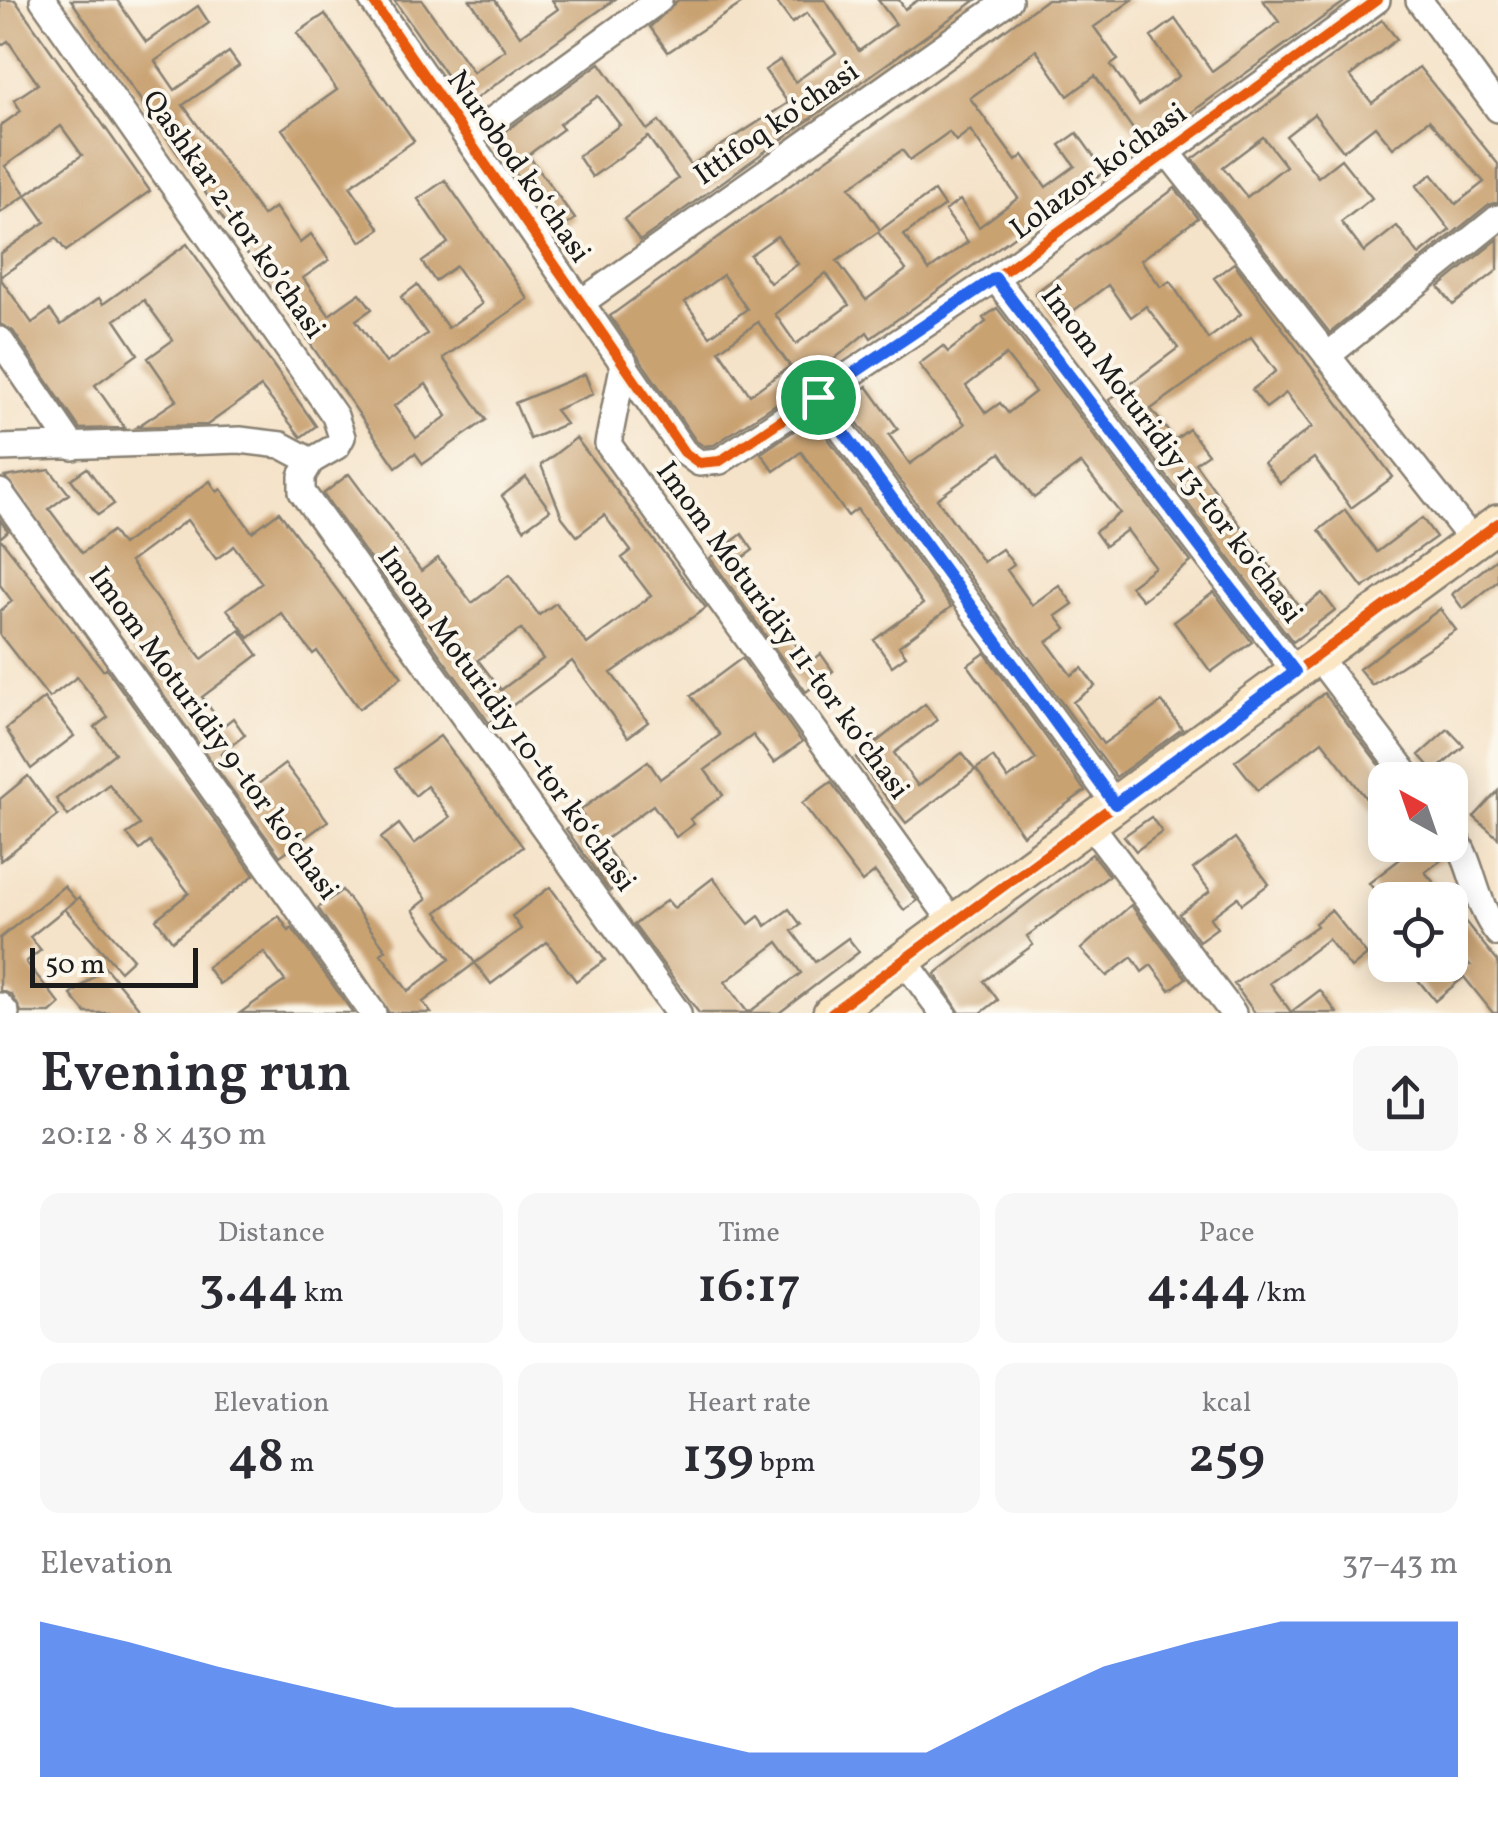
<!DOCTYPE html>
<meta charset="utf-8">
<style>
body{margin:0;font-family:Vollkorn,serif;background:#f7f7f7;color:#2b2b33;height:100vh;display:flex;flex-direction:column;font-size:38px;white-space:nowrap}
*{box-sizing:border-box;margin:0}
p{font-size:32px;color:#7c7c81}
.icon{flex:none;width:55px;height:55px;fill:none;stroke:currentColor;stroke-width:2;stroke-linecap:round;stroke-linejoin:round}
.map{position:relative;height:1013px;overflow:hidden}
.drawer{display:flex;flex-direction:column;background:#fff;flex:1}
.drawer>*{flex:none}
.needle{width:65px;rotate:320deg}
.controls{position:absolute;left:1368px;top:762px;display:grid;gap:20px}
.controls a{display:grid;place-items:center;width:100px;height:100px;border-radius:20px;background:#fff;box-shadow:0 5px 25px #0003;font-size:50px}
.scale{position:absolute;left:30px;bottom:25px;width:168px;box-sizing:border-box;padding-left:10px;border:5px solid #1c1c1c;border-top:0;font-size:28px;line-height:35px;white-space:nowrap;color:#1c1c1c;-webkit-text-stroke:8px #fbf7ec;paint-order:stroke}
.pin{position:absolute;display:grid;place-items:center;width:85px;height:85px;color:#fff;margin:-42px;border:5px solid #fff;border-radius:50%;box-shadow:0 2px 10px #0007}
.round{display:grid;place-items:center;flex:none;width:105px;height:105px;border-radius:20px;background:#f7f7f7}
.overview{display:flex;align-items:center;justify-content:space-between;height:170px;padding:0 40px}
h1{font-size:55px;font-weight:600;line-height:75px}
.metrics{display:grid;grid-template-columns:repeat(3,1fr);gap:15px;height:170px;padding:10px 40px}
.metrics div{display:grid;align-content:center;border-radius:20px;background:#f7f7f7;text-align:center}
.metrics b{font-size:50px;font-weight:600}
.metrics small{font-size:28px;font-weight:400}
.metrics p{font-size:28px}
.chart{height:280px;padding:20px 40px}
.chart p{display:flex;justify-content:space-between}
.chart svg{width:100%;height:180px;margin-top:10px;fill:#2563eb;opacity:.7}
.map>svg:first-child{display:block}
</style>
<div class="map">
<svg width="1498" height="1013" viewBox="0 0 1498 1013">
<rect width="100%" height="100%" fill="#fbf7ec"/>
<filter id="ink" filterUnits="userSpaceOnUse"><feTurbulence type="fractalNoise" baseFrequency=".01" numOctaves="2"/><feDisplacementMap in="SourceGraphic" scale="20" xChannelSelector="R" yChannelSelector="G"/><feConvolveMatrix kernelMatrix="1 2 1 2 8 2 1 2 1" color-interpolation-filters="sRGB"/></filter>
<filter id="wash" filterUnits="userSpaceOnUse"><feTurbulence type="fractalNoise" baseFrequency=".0048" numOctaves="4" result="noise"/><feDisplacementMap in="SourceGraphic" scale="40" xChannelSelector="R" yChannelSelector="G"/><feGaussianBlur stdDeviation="2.25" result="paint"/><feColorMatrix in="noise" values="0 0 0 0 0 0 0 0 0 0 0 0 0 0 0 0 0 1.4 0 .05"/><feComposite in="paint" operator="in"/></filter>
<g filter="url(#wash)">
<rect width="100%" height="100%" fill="#f5e3c9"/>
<g id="blocks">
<path fill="#c9a272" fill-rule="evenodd" d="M 0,0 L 15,0 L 150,191 L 66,251 L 56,238 L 0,277 L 0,254 L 45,222 L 26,195 L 0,213 L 0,126 L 21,111 L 14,100 L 38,84 L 8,41 L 0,46 ZM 61,126 L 82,155 L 26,195 L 5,166 Z
M 71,0 L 117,0 L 146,42 L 198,6 L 209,23 L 155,61 L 175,90 L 229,52 L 239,66 L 183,105 L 263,216 L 275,207 L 300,243 L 311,234 L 329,260 L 303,278 L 329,315 L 360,293 L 372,309 L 356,320 L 386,363 L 427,334 L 401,297 L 417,285 L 448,328 L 482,304 L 456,266 L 435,281 L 422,262 L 448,243 L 418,199 L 445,180 L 528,299 L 443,358 L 486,420 L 423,464 L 415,453 L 396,467 ZM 426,384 L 447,416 L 416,438 L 394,406 Z
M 394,0 L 422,0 L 473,72 L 505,50 L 470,0 L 495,0 L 520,36 L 558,9 L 552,0 L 614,0 L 467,105 Z
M 678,0 L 747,0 L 668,52 L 650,27 Z
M 775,0 L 825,0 L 859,51 L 896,24 L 878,0 L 899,0 L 905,9 L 918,0 L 976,0 L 640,241 L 624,219 L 678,179 L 648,137 L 592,177 L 578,156 L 620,125 L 598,96 L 559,124 L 563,129 L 528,155 L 575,219 L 558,231 L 492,141 L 600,63 L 647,130 L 659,121 L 691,165 L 788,103 L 765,70 L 780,60 L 795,82 L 836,53 L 807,13 L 792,23 Z
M 1046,0 L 1132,0 L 1094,27 L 1118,60 L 1111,65 L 1139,105 L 1179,76 L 1151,37 L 1175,19 L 1212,71 L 1279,22 L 1263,0 L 1347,0 L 1145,146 L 1095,76 L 1068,96 L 1036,50 L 970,98 L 1016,161 L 1023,155 L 1046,187 L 1075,166 L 1060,145 L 1077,133 L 1105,172 L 871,338 L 867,332 L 797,390 L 714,445 L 704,446 L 696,441 L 610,316 ZM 970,130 L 1018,198 L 979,227 L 960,200 L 945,211 L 968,242 L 929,270 L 904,235 L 944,206 L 934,191 L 880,230 L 850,187 L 902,150 L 910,160 L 949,132 L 956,141 ZM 878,232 L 906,270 L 866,300 L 837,261 ZM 777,236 L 798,264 L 770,283 L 750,255 ZM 826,273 L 849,305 L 796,344 L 775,314 ZM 723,275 L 747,309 L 710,336 L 685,302 ZM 758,322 L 790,366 L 750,395 L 719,350 Z
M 325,14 L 414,141 L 350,186 L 380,229 L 361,242 L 282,129 L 337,90 L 297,33 Z
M 1382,20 L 1397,39 L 1350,76 L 1372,103 L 1419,67 L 1498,164 L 1498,202 L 1488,205 L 1330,333 L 1193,159 ZM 1314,114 L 1343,151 L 1375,126 L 1393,148 L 1429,120 L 1484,182 L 1456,204 L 1432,174 L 1416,186 L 1450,230 L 1419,255 L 1397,226 L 1364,252 L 1341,222 L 1372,198 L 1341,159 L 1318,177 L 1286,136 ZM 1263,137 L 1286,166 L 1247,197 L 1223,167 Z
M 1175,188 L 1198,218 L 1141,260 L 1161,287 L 1170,281 L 1208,339 L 1241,314 L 1214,278 L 1234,263 L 1393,477 L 1351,508 L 1314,458 L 1280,483 L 1264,463 L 1312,427 L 1286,393 L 1266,408 L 1252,390 L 1276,371 L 1251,337 L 1151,409 L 1175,440 L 1189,429 L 1208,454 L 1195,463 L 1301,609 L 1322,593 L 1335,610 L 1293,642 L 1109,400 L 1178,348 L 1146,306 L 1131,317 L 1108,285 L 1057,323 L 1035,293 Z
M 1498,239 L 1498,270 L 1453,305 L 1439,287 Z
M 187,244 L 316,426 L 301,437 L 261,387 L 207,425 L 137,427 L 177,400 L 148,358 L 173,340 L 144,300 L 115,320 L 138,354 L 95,385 L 125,428 L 80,429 L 13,331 L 0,324 L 0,278 L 32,323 L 50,310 L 61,325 L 99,298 L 103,304 Z
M 997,308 L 1191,562 L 1142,600 L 1130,586 L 1155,567 L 1127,530 L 1105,546 L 1095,532 L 1120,513 L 1081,463 L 1034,498 L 1000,453 L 937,499 L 983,562 L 1002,549 L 1014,565 L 1007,570 L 1032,605 L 1059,585 L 1073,604 L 1056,616 L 1066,629 L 1047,642 L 1071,675 L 1082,668 L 1095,686 L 1073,702 L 1103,744 L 1162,702 L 1182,729 L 1116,777 L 843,403 L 867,386 L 898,429 L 889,435 L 910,464 L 965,424 L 919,364 L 943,346 L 948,352 L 986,322 L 983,318 ZM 1006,355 L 1035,392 L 1008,413 L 1000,403 L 986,413 L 966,386 Z
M 585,374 L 593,394 L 555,410 L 566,424 L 530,439 L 515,403 Z
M 813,418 L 951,607 L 899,646 L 906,656 L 892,666 L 874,640 L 923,604 L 857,509 L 848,516 L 801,452 L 774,471 L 761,453 Z
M 576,438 L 706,608 L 611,673 L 648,722 L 628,737 L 572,661 L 489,723 L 323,494 L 349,474 L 421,571 L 438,558 L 472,603 L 509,575 L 539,615 L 556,603 L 587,644 L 651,596 L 622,558 L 631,551 L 604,515 L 577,536 L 562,517 L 541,465 ZM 521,629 L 543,659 L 501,690 L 478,660 Z
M 87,468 L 114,504 L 98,515 L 71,479 Z
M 50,470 L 69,494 L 49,509 L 82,553 L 112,531 L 122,545 L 210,481 L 217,492 L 221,489 L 252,532 L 279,512 L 402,677 L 359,709 L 317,651 L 313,654 L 281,613 L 249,638 L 227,609 L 262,583 L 234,546 L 216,559 L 187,520 L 130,562 L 202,659 L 240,630 L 258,655 L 202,697 L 223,726 L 233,718 L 245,735 L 221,753 L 249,791 L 285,764 L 328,821 L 280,856 L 5,477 Z
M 526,477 L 550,510 L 524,529 L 502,496 Z
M 1345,510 L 1377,552 L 1422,518 L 1436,537 L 1363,588 L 1319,530 Z
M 0,520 L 8,531 L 0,538 L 103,670 L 106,668 L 254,875 L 172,941 L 156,919 L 189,893 L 150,842 L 140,850 L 127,834 L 140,825 L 109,784 L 68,816 L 56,799 L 115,753 L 95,727 L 108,717 L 77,677 L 49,698 L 0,635 L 0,611 L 12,601 L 0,585 Z
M 742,534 L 753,550 L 737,562 L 809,663 L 821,654 L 833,671 L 806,692 L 710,558 Z
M 1498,558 L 1498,581 L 1463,609 L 1452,594 Z
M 1214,592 L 1252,642 L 1211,672 L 1174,622 Z
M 1440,609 L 1456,630 L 1372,685 L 1359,669 Z
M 985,653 L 1085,791 L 1023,835 L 976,769 L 993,757 L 1008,779 L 1036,759 L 968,665 Z
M 742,658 L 802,742 L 774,763 L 753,735 L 705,770 L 723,795 L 690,819 L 694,824 L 676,837 L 653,805 L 602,842 L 628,878 L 610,891 L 566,829 L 583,816 L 579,811 L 648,761 L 660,779 L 720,735 L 691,696 Z
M 1324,693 L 1391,780 L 1385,780 L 1385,823 L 1322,741 L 1258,790 L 1235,761 Z
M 44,698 L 74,736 L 31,769 L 6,729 Z
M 925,704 L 937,720 L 894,753 L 918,786 L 962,753 L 975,770 L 906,823 L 856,758 Z
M 1448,729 L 1464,746 L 1434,772 L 1419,755 Z
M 440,736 L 523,847 L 437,912 L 475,963 L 423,1002 L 431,1013 L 389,1013 L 318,908 L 342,890 L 386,950 L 381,954 L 408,991 L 450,959 L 413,910 L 427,899 L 381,838 L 399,824 L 414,844 L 450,817 L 427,786 L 415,796 L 395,769 Z
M 28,776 L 58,816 L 0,861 L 0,799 Z
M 831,782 L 917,901 L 904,910 L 875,872 L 862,882 L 802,803 Z
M 1498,791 L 1498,838 L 1474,817 Z
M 1151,817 L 1162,832 L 1136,851 L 1124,836 Z
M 1235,838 L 1269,884 L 1242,904 L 1238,897 L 1210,918 L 1217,928 L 1199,941 L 1179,914 L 1210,891 L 1193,869 Z
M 1402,845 L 1440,845 L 1447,856 L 1425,872 L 1448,900 L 1382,900 L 1369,883 L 1408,853 Z
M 1092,854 L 1109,876 L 1027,936 L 1033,945 L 984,981 L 998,1000 L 981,1013 L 960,1013 L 935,974 Z
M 713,878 L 749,924 L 759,916 L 766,926 L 789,909 L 801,925 L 792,931 L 815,962 L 848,938 L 859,952 L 779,1013 L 748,1013 L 801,973 L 778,942 L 725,982 L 748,1013 L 699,1013 L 634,925 L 667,900 L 674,908 Z
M 64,886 L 76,900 L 30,937 L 41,950 L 26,962 L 60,1004 L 50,1013 L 22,1013 L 12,995 L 0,990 L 0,938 Z
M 550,887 L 605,960 L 576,981 L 547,942 L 491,984 L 475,963 L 521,929 L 512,916 Z
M 79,897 L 133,959 L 120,971 L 65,909 Z
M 1450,903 L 1498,962 L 1498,1013 L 1493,1013 L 1464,977 L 1435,1001 L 1406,965 L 1470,965 L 1450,940 Z
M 1131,905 L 1186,978 L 1170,990 L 1151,965 L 1142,972 L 1132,957 L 1107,976 L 1081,949 Z
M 1331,910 L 1367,955 L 1351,968 L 1328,939 L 1270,983 L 1291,1012 L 1320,990 L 1337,1013 L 1255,1013 L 1234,984 L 1317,926 L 1315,923 Z
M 279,916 L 289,931 L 292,928 L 353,1013 L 240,1013 L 285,981 L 264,952 L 219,984 L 207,967 Z
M 105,967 L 143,1013 L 86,1013 L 71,995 Z"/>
</g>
</g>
<g filter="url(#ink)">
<use href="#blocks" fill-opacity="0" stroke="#888072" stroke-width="2.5"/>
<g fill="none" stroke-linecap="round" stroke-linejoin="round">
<defs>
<path id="street" d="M 43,0 L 335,416 L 342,437 L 337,446 L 311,461
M 372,0 L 684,452 L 699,463 L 720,461 L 995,278 L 1377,0
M 1419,0 L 1498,109
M 468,138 L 659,0
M 1168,153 L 1473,541
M 995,278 L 1295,671
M 582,302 L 1009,0
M 0,340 L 73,447
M 1327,356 L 1498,218
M 624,362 L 608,444 L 953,923
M 818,397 L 1115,804
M 0,448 L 240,440 L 281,445 L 311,461
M 311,461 L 302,476 L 302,492 L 678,1013
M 0,492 L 373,1013
M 1317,656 L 1411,780
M 1090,824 L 1233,1013
M 1450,830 C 1474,861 1473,902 1498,933
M 904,960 L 943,1013
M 0,1006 L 6,1013"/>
<path id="secondary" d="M 831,1013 L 1498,523"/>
</defs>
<use href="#street" stroke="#888072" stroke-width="30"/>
<use href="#secondary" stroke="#888072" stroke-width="40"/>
<use href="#street" stroke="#fff" stroke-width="25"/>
<use href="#secondary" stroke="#fbe6c4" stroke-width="35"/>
<defs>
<path id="cycleway" d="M 372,0 L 684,452 L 699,463 L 720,461 L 995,278 L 1377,0
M 831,1013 L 1498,523"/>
</defs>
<use href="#cycleway" stroke="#fbf7ec" stroke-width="16"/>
<use href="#cycleway" stroke="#e8590c" stroke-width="10"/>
</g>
</g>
<g fill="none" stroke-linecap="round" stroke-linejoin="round" filter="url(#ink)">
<defs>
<path id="route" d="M 995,278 L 1295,672 L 1115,804 L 818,397 Z"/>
</defs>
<use href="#route" stroke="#fff" stroke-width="20"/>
<use href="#route" stroke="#2563eb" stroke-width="12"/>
</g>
<g text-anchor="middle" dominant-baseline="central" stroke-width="8" stroke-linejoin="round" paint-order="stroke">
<g font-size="30" fill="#1c1c1c" stroke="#fbf7ec">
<text transform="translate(777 124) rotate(-35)">Ittifoq ko‘chasi</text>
<text transform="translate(518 167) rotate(55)">Nurobod koʻchasi</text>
<text transform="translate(1099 172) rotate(-36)">Lolazor ko‘chasi</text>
<text transform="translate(233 215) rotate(55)">Qashkar 2-tor koʼchasi</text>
<text transform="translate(1171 455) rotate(53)">Imom Moturidiy 13-tor koʻchasi</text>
<text transform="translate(782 631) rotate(54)">Imom Moturidiy 11-tor koʻchasi</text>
<text transform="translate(506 720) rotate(54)">Imom Moturidiy 10-tor koʻchasi</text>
<text transform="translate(213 734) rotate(54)">Imom Moturidiy 9-tor koʻchasi</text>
</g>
</g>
</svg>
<div class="controls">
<a><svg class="needle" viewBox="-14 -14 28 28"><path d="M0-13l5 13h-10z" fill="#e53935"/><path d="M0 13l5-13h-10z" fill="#7c7c81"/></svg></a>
<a><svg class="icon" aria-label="locate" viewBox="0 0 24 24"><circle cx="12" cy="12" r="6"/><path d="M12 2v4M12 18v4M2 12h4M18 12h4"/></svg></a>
</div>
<div class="scale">50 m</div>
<div class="pin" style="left:818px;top:397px;background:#1e9e55"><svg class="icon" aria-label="arrive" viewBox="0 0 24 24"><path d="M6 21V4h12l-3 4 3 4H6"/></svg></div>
</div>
<section class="drawer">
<div class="overview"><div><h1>Evening run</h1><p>20:12 · 8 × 430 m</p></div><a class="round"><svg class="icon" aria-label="share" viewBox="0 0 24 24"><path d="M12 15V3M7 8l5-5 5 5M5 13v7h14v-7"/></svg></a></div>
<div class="metrics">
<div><p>Distance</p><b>3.44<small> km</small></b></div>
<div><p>Time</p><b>16:17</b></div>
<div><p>Pace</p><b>4:44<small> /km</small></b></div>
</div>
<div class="metrics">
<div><p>Elevation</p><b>48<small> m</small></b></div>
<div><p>Heart rate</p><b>139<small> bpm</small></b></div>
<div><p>kcal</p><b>259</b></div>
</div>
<div class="chart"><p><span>Elevation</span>37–43 m</p>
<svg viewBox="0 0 160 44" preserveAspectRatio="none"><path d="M0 44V6L10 11L20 17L30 22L40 27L50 27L60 27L70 33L80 38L90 38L100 38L110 27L120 17L130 11L140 6L150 6L160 6V44z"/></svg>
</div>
</section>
